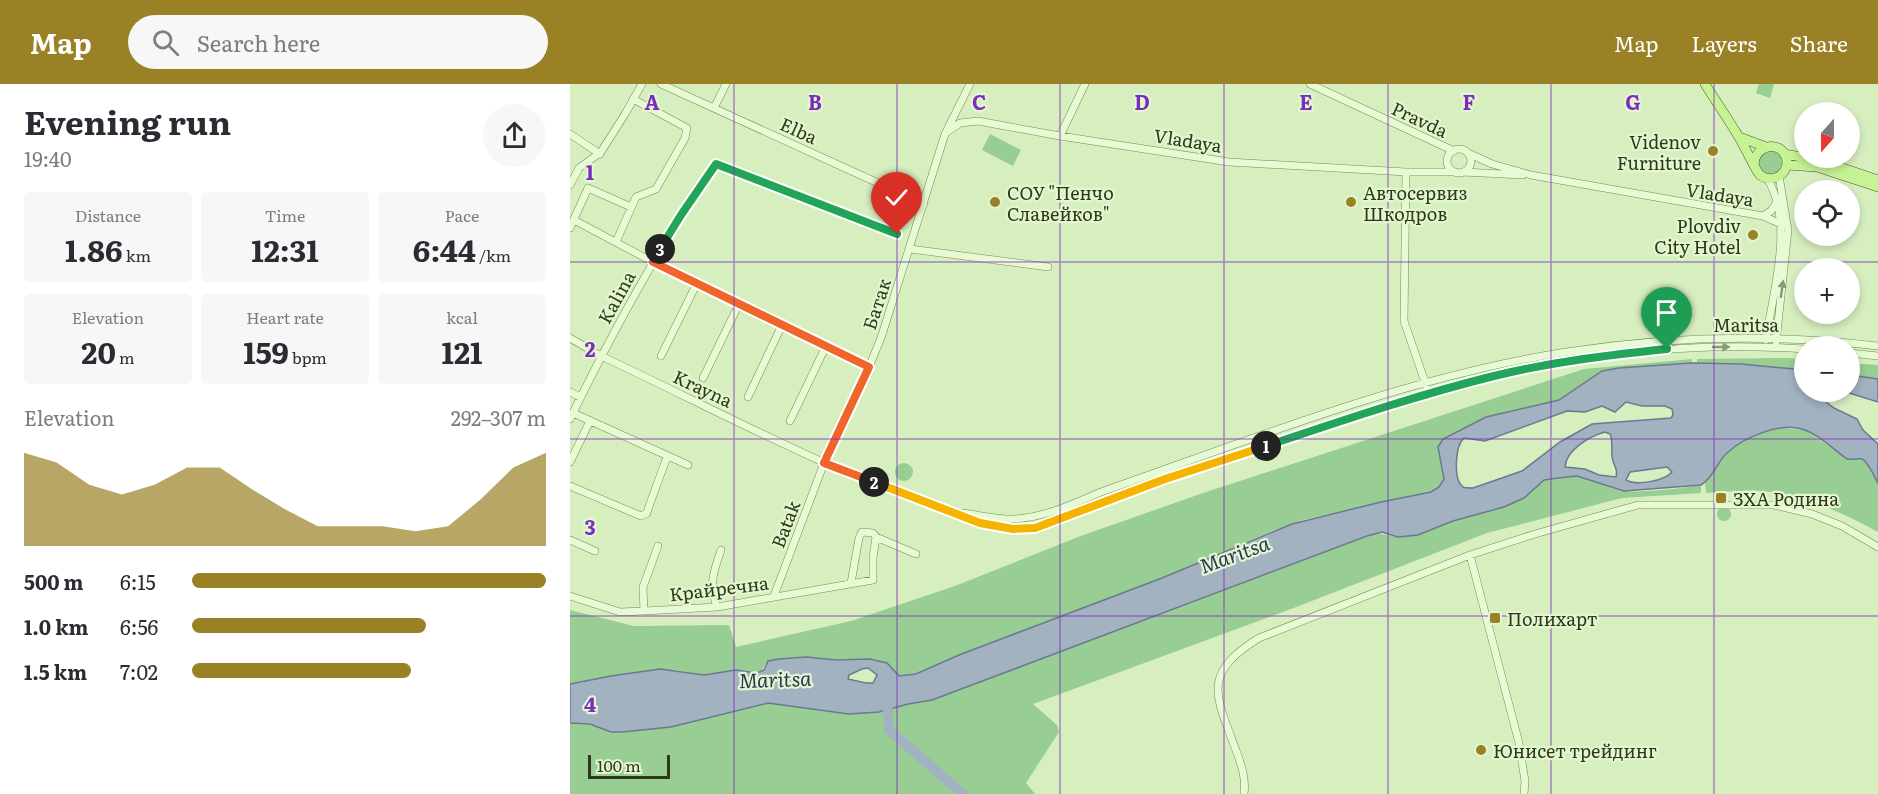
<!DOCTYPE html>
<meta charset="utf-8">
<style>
body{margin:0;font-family:Literata,serif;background:#f7f7f7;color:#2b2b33;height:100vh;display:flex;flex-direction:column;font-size:22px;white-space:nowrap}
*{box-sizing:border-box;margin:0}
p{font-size:20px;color:#7c7c81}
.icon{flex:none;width:33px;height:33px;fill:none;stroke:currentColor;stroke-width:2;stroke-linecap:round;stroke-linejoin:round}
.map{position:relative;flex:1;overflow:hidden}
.panel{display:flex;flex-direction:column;background:#fff;width:570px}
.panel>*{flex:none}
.needle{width:39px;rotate:201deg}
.tools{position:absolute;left:1224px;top:18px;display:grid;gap:12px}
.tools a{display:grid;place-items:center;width:66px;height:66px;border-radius:50%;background:#fff;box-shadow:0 3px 9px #0003;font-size:30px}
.scale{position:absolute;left:18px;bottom:15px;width:82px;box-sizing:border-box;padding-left:6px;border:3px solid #30381c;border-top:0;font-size:16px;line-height:21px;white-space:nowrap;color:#30381c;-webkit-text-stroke:4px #e2f6cf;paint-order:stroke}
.pin{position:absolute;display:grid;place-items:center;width:51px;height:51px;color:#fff;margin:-62px -26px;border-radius:50% 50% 50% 0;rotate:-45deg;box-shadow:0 0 6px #0007}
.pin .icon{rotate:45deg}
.km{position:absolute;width:30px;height:30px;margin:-15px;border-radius:50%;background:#222;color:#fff;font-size:16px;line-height:30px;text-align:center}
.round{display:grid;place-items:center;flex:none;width:63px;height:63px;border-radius:32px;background:#f7f7f7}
.overview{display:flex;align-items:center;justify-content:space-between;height:102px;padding:0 24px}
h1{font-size:33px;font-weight:700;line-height:45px}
.figures{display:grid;grid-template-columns:repeat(3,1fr);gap:9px;height:102px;padding:6px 24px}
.figures div{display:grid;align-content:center;border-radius:6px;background:#f7f7f7;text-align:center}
.figures b{font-size:30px;font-weight:700}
.figures small{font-size:16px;font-weight:400}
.figures p{font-size:16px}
.chart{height:168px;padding:12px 24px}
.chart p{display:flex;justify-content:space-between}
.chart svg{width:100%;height:108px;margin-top:6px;fill:#9a8125;opacity:.7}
ul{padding:0 24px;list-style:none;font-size:20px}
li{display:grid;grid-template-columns:96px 72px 1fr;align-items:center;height:45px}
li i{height:15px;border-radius:8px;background:#9a8125}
header{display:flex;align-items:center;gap:36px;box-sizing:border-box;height:84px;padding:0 30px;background:#9a8125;color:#fff}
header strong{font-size:28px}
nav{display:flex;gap:33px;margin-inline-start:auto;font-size:21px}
.search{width:420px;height:54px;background:#f7f7f7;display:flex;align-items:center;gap:15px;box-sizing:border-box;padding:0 21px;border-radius:33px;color:#7c7c81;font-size:22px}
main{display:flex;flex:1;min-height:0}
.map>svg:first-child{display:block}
</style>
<header>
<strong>Map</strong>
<div class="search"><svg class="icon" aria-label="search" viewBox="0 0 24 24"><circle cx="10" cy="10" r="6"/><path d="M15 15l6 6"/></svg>Search here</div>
<nav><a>Map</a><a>Layers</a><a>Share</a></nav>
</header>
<main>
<section class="panel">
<div class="overview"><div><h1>Evening run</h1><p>19:40</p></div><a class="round"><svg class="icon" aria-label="share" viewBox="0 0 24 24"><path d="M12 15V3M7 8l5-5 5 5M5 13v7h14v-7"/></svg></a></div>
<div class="figures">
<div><p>Distance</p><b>1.86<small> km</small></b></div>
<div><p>Time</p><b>12:31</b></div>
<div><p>Pace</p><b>6:44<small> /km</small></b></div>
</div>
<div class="figures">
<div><p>Elevation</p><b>20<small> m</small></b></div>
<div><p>Heart rate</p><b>159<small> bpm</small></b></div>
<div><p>kcal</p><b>121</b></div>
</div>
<div class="chart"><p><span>Elevation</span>292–307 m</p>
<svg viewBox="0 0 160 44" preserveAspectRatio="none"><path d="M0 44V6L10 10L20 19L30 23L40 19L50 12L60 12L70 21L80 29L90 36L100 36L110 36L120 38L130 36L140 25L150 12L160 6V44z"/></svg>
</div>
<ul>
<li><b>500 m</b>6:15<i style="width:100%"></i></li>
<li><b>1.0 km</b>6:56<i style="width:66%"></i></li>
<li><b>1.5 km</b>7:02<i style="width:62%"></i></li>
</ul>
</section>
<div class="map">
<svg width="1308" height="710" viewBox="0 0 1308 710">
<rect width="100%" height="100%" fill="#d7efbf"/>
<path fill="#98cd93" d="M 1189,0 L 1204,0 L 1200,14 L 1186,9 Z
M 420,50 L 451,66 L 443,82 L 412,66 Z
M1188 79a12 12 0 1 1 24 0a12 12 0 1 1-24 0Z
M 1219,274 L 1234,276 L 1234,286 L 1171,280 L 1127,279 L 1127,275 Z
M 1122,275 L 1122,279 L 1049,284 L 1032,287 L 989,316 L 916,333 L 873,355 L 868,363 L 874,395 L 869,403 L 861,408 L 732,436 L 702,447 L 592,494 L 389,571 L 346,590 L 334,593 L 326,591 L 317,579 L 300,575 L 267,576 L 236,573 L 202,576 L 196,579 L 191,588 L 166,586 L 134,591 L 106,586 L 73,587 L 0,600 L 0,526 L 64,542 L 159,541 L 166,563 L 281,537 L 385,502 L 508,453 L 633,409 L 1014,285 Z
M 1280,279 L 1308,281 L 1308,295 L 1280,291 Z
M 1214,344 L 1235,346 L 1274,372 L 1293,375 L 1298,379 L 1300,386 L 1308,399 L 1308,448 C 1271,428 1233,410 1191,407 C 1173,406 1154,408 1136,409 L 1135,399 C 1142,390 1148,380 1155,372 C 1168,355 1194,346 1214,344 Z
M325 388a9 9 0 1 1 18 0a9 9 0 1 1-18 0Z
M 999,392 C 1021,391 1034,404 1054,407 C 1069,409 1116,404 1131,401 L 1131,409 L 1052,414 L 917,449 L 721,525 L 463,620 L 487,641 L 489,648 L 456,699 L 465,710 L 0,710 L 0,639 L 20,640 L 41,648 L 52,648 L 101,643 L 198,619 L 279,630 L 309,628 L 338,620 L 362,616 L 774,460 L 807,449 L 828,453 L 848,451 L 883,437 L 925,426 L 948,417 L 974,396 Z
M1147 430a7 7 0 1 1 14 0a7 7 0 1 1-14 0Z"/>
<path fill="#a3b2c1" stroke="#6a7a8f" stroke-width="1.5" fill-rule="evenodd" d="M 1122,279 L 1171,280 L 1234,286 L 1234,308 L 1262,308 L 1256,312 L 1255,317 L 1264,324 L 1287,335 L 1293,346 L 1308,360 L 1308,399 C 1305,394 1297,376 1292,375 C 1287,374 1283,376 1277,375 C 1263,365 1251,352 1235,346 C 1212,337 1174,353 1157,369 C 1147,378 1143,394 1131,401 L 1054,407 L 1007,392 L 988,394 L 974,396 L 954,414 L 934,423 L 883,437 L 848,451 L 828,453 L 812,448 L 797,452 L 362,616 L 338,620 L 309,628 L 279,630 L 198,619 L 101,643 L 52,648 L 41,648 L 20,640 L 0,639 L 0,600 L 41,592 L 90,585 L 134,591 L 166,586 L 187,589 L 194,586 L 198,577 L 209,575 L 236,573 L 267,576 L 300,575 L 317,579 L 329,592 L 346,590 L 389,571 L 592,494 L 722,440 L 811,418 L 861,408 L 869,403 L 874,395 L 868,363 L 873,355 L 916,333 L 989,316 L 1032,287 L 1049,284 ZM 1056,318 L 1072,322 L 1095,322 L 1102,325 L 1103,331 L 1101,334 L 1022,340 L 990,358 L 952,387 L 903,404 C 900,404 895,404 893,403 C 883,396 885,362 894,354 L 915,357 L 997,327 L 1015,328 L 1032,322 L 1045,328 ZM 1035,348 L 1040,350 C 1044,359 1040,368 1043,377 C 1045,384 1048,385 1046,393 L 1029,391 L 1015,385 L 995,383 C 996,366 1020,352 1035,348 ZM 1097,383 L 1102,388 C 1094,397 1067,402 1056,396 L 1060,388 ZM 298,584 L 307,591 L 303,599 L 296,599 L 278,595 L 279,591 L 292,585 Z
M 1280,291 L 1308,295 L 1308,318 L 1276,308 L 1280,308 Z"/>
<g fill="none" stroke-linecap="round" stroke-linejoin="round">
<path stroke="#a3b2c1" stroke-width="10" d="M 317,613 L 319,646 L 393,710"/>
<defs>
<path id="minor" d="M 91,0 L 354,120
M 740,0 L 884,67
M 144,24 L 156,0
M 377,48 L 390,39 L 408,37 L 490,52 L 659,78 L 836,88 L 886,88
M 0,50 L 30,70
M 490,52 L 515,0
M877 77a12 12 0 1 1 24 0a12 12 0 1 1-24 0Z
M 898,69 L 922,80 L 961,91 L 1193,132
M 836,88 L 834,237 L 857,304
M 893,88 L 953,91
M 0,101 L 9,84 L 31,68 L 55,30 L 72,0
M 1207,118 L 1201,127 L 1193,132 L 1211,140
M 4,136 L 83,178 L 299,283
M 0,144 L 18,104 L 61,123
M 46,158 L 66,113 L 86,105 L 115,54 L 117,44 L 63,15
M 340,165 L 478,183
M 0,254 L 31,272 C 106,307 179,345 255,379 C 282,391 310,400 338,411 C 371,423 405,440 440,444 C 471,447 498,431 525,421 C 565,406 605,392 645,378 C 738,348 830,314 925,292 C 1026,268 1131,258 1234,265
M 1196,256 C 1203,206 1225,140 1197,94
M 1206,258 L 1218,146 L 1209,92
M 1280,269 L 1308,272
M 91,272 L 127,199
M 133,294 L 169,220
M 0,308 L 10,313
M 178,313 L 212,241
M 3,329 L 118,381
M 0,335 C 43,247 90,160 146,80 L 327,150
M 220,337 L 256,262
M 0,378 L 20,337
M 0,402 L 71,432 L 77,429 L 78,425 L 97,373
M 393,429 C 410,431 428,436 445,435 C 476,433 503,420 531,408 C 683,355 836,293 996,268 C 1100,252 1204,250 1308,262
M 306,453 L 346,470
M 0,456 L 25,467
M 900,471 L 949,659 L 955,697 L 954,710
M 0,512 L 50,528 L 74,527 L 147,523 L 303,496 L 303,474 L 306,453 L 303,449 L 292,448 L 289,454 L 281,499
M 204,512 L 254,379 L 299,283 L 311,254 L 375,50 L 400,0
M 147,523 C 139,499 143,489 151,466
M 74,527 L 73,503 L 88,462
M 674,710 C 676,695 672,683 667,669 C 647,613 629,591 689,554 L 900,471 L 965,450 L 1068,421 L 1204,421 L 1242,430 L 1272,442 L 1308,463"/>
<path id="major" d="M 1135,0 C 1146,18 1159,36 1170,55 C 1175,63 1185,86 1190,91 C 1196,96 1206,96 1212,90 C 1215,87 1217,82 1217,78 C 1216,57 1186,57 1184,80
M 1169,53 L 1196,63
M 1214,70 L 1249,76 L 1308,96
M 1217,81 L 1247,83 L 1308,103"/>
</defs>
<use href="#minor" stroke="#788957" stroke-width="8"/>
<use href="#major" stroke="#4b562c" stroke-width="10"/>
<use href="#minor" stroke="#e6fad3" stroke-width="7"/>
<use href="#major" stroke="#c6f495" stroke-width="9"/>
</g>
<defs><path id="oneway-solid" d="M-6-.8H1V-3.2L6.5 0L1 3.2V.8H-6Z" transform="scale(1.5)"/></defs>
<g fill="#8b9978">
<use href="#oneway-solid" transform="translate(1212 205) rotate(-82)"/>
<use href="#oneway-solid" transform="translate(1151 263)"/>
</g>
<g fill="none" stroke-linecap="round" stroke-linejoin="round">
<defs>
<path id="split-1" d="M 696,362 C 771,337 847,311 924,292 C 981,278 1039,271 1097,265"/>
<path id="split-2" d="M 304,398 L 410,439 L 443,445 L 465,444 L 595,395 L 696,362"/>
<path id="split-3" d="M 90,165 L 83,178 L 299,283 L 254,379 L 304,398"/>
<path id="split-4" d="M 90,165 L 111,131 L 146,80 L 327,150"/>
</defs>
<use href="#split-1" stroke="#fff" stroke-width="12"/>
<use href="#split-2" stroke="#fff" stroke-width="12"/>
<use href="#split-3" stroke="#fff" stroke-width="12"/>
<use href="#split-4" stroke="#fff" stroke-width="12"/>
<use href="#split-1" stroke="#22a559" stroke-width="8"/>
<use href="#split-2" stroke="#f5b400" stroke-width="8"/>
<use href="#split-3" stroke="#f0652b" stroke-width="8"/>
<use href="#split-4" stroke="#22a559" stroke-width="8"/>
</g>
<path fill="none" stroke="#7b2cbf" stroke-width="1.5" stroke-opacity="0.55" d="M 164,0 L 164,710M 327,0 L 327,710M 490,0 L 490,710M 654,0 L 654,710M 818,0 L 818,710M 981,0 L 981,710M 1144,0 L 1144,710M 0,178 L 1308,178M 0,355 L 1308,355M 0,532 L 1308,532"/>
<g fill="#9a8125" stroke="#e2f6cf" stroke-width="2">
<circle cx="1143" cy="67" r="6"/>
<circle cx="425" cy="118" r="6"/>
<circle cx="781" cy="118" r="6"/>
<circle cx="1183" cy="151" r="6"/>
<rect x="1145" y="408" width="12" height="12" rx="3"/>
<rect x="919" y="528" width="12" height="12" rx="3"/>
<circle cx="911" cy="666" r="6"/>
</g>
<g text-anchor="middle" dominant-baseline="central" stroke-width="4.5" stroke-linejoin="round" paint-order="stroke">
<g font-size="18" fill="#30381c" stroke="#e2f6cf">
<text transform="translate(850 35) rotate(25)">Pravda</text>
<text transform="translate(229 46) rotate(24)">Elba</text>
<text transform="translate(618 56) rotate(9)">Vladaya</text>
<text transform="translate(1150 110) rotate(9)">Vladaya</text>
<text transform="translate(46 213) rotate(-61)">Kalina</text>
<text transform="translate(306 220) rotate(-72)">Батак</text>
<text x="1176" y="240">Maritsa</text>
<text transform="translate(133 304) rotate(25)">Krayna</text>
<text transform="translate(215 440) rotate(-69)">Batak</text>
<text transform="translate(149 504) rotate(-7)">Крайречна</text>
</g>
<g font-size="18" fill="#30381c" stroke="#e2f6cf" text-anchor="start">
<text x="1131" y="57" text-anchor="end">Videnov<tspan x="1131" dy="21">Furniture</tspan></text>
<text x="437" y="108">СОУ "Пенчо<tspan x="437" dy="21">Славейков"</tspan></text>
<text x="793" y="108">Автосервиз<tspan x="793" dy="21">Шкодров</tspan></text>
<text x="1171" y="141" text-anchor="end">Plovdiv<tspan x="1171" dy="21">City Hotel</tspan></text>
<text x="1163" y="414">ЗХА Родина</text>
<text x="937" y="534">Полихарт</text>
<text x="923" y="666">Юнисет трейдинг</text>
</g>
<g font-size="20" font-style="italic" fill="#2b3758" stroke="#e2f6cf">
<text transform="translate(664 469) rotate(-20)">Maritsa</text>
<text transform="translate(205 594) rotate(-2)">Maritsa</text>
</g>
</g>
<g font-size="20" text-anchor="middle" font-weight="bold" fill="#7b2cbf" stroke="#e2f6cf" stroke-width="4.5" stroke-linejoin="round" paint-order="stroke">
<text x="82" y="26">A</text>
<text x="245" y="26">B</text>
<text x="409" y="26">C</text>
<text x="572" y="26">D</text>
<text x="736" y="26">E</text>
<text x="899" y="26">F</text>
<text x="1063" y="26">G</text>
<text x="20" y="96">1</text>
<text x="20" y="273">2</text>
<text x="20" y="451">3</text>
<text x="20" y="628">4</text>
</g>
</svg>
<div class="tools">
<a><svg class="needle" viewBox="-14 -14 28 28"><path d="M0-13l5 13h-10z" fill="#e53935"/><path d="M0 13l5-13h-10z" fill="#7c7c81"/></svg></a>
<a><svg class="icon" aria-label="locate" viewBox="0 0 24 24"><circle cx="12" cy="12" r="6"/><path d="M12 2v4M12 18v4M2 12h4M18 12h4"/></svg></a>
<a>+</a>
<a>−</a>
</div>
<div class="scale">100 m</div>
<div class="pin" style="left:1097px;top:265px;background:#1e9e55"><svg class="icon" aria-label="arrive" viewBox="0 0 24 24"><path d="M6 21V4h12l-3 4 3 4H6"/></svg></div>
<div class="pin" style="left:327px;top:150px;background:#d93025"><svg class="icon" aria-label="check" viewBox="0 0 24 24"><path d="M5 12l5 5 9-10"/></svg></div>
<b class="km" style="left:696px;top:362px">1</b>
<b class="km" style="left:304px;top:398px">2</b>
<b class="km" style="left:90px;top:165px">3</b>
</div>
</main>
